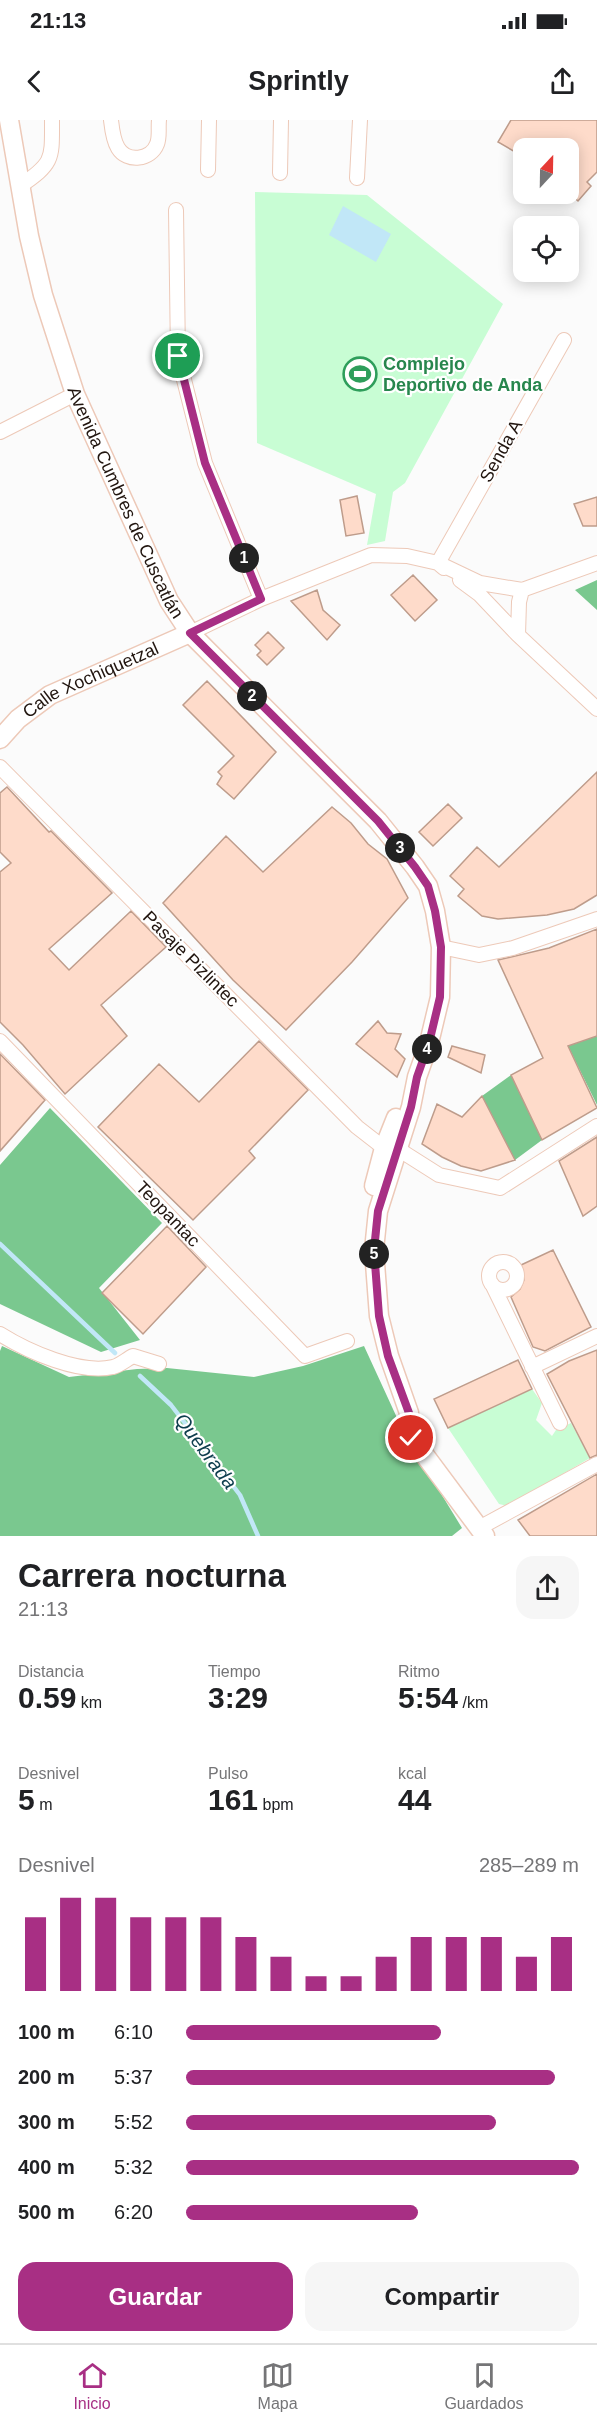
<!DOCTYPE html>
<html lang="es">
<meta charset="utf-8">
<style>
body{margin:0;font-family:Arial,sans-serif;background:#f6f6f6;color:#202124;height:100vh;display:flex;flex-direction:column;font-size:22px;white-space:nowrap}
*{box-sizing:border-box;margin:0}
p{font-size:20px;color:#757577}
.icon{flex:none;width:33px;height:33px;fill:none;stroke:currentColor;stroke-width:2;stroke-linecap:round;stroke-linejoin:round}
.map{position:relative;height:1416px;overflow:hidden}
.side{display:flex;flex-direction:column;background:#fff;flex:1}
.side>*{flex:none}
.needle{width:39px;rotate:22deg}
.controls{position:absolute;left:513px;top:18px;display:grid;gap:12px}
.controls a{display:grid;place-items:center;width:66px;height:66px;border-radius:12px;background:#fff;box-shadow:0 3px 15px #0003;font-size:30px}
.pin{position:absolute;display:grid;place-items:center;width:51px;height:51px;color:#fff;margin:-26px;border:3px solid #fff;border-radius:50%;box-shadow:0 2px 6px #0007}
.km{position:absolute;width:30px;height:30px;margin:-15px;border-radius:50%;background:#222;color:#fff;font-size:16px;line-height:30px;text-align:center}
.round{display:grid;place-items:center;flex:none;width:63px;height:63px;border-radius:18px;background:#f6f6f6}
.overview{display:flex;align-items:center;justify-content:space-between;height:102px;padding:0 18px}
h1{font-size:33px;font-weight:700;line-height:45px}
.stats{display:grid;grid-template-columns:repeat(3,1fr);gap:9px;height:102px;padding:6px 18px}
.stats div{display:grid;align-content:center}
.stats b{font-size:30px;font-weight:700}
.stats small{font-size:16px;font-weight:400}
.stats p{font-size:16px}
.chart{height:168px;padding:12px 18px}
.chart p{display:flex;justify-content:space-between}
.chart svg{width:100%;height:108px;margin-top:6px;stroke:#a82f84;stroke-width:6}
.button{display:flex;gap:12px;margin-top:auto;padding:12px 18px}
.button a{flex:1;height:69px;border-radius:18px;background:#a82f84;color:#fff;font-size:24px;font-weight:700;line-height:69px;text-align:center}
.button a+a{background:#f6f6f6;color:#202124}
ul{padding:0 18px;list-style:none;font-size:20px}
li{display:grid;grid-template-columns:96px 72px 1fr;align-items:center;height:45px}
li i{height:15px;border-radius:8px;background:#a82f84}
.status{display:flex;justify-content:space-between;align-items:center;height:42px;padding:0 30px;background:#fff;direction:ltr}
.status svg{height:16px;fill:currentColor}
header{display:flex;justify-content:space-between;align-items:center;height:78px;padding:0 18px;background:#fff;font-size:27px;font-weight:700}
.dock{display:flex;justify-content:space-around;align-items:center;height:84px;border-top:2px solid #e0e0e0;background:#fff;font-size:16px;color:#757577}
.dock a{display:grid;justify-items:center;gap:3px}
.dock .on{color:#a82f84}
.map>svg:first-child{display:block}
</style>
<div class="status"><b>21:13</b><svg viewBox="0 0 49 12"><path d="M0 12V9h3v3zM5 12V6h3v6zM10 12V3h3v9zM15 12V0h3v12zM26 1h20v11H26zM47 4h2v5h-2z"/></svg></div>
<header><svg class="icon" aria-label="back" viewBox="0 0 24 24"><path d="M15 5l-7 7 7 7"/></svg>Sprintly<svg class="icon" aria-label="share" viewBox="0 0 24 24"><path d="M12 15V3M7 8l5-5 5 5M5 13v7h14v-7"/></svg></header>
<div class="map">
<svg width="597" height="1416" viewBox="0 0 597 1416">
<rect width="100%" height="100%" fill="#fbfbfb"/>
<path fill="#c8fdd4" d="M 255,72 L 367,75 L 503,184 L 405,363 L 393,372 L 385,421 L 367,425 L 376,374 L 257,323 Z
M 532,1269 L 542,1283 L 536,1300 L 552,1316 L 556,1310 L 571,1303 L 590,1338 L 508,1386 L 499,1384 L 448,1308 Z"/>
<path fill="#7ac88f" d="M 597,460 L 597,490 L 575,470 Z
M 597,916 L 597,985 L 568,926 Z
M 511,955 L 542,1020 L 515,1040 L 482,976 Z
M 50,988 L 162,1103 L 99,1168 L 140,1220 L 101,1232 L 0,1184 L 0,1045 Z
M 2,1226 L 69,1257 L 137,1249 L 167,1248 L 254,1257 L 303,1246 L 364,1226 L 404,1313 L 462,1408 L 452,1416 L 0,1416 L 0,1231 Z"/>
<path fill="#c1e7f7" d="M 343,86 L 391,114 L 376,142 L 329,115 Z"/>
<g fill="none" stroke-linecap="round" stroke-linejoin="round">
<path stroke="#c1e7f7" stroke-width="4.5" d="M 0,1124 L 115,1233
M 140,1256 L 171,1285 L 240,1375 L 258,1416"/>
</g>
<path fill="#fedbca" stroke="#be9c8b" stroke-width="1.5" d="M 511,0 L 597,0 L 597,52 L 587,62 L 591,66 L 578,81 L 568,72 L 568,28 L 524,28 L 524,37 L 498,22 Z
M 357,376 L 364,413 L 346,416 L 340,380 Z
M 597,377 L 597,406 L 583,406 L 574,384 Z
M 413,455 L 437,480 L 415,501 L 391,475 Z
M 317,470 L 323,490 L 340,505 L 327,520 L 291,481 Z
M 268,512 L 284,528 L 267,545 L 257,535 L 261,531 L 255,525 Z
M 207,561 L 276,632 L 234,679 L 217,664 L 222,656 L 218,652 L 234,636 L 183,585 Z
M 597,652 L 597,775 L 574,789 L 547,795 L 498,799 L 482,796 L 458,776 L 464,769 L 450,756 L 477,727 L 499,747 Z
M 7,667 L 49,712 L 51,711 L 112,773 L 49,829 L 69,850 L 131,791 L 166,827 L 101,885 L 127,916 L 65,974 L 23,925 L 0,902 L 0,752 L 11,743 L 0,732 L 0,673 Z
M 448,684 L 462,698 L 433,726 L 419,712 Z
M 332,687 L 351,703 L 368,724 L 387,739 L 408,778 L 352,842 L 286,910 L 233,860 L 163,783 L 226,716 L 263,752 Z
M 597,809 L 597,916 L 568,926 L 597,988 L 542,1020 L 511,955 L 543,938 L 498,840 L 549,828 Z
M 378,901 L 387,913 L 401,914 L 395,929 L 405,939 L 397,957 L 356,924 Z
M 259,921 L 308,970 L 249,1031 L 255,1038 L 193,1100 L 98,1007 L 159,944 L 199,982 Z
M 452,926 L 485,935 L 481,953 L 448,937 Z
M 0,934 L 45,980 L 0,1031 Z
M 482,976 L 515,1040 L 481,1051 L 461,1046 L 442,1037 L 422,1024 L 437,984 L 462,997 Z
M 597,1017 L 597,1086 L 583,1096 L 559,1041 Z
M 167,1106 L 206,1147 L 143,1214 L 102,1173 Z
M 553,1130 L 591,1207 L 545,1231 L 533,1227 L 511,1177 L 520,1169 L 524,1160 L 521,1145 Z
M 597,1230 L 597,1335 L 590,1338 L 547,1254 L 569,1241 Z
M 518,1240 L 532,1269 L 448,1308 L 434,1279 Z
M 597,1354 L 597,1416 L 530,1416 L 518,1400 Z"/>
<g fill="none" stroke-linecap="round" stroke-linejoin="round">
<defs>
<path id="minor" d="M 111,0 C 112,9 113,20 118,28 C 127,43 151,40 157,24 C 160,17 158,8 159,0
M 208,50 L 209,0
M 280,53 L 281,0
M 357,58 L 360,0
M 20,66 C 54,43 52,39 52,0
M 176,90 L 178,236 L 205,343 L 261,479
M 0,312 L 75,274
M 444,448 L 438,443 L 564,220
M 460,460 L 479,474 L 518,515
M 522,470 L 519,482 L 518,515 L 597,589
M 190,513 L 261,479 L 371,435 L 407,436 L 438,443 L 480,463 L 522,470 L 597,443
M 0,647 L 357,1007 L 384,1028
M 441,827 L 479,835 L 513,828 L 597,799
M 0,921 L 305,1236 L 347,1221
M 398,1029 L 439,1055 L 500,1068 L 597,1006
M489 1156a14 14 0 1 1 28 0a14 14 0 1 1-28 0Z
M 492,1164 L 560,1303
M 0,1214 C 27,1231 80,1255 113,1247 C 119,1246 127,1239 133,1236 L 159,1244
M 532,1247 L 597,1216
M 479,1408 L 597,1344"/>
<g id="secondary">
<path id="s1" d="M 9,0 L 29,116 L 43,175 L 75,274 L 169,481 L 190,513 L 378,701 L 415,747 L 428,766 L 435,791 L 441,827 L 440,877 L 429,923 L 417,957 L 411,987 L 378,1091 L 374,1130 L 379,1196 L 389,1236 L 409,1293 L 411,1318"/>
<path id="s2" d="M 0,619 L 18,599 L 50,575 L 190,513"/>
<path d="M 374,1066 L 384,1028 L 396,998"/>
<path d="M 406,1310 L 485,1416"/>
</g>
</defs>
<use href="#minor" stroke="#edc9b8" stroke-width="16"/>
<use href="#secondary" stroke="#edc9b8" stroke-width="21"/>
<use href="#minor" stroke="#fff" stroke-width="14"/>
<use href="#secondary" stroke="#fff" stroke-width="18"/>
</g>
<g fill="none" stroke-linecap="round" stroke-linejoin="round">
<defs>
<path id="route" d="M 178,236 L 205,343 L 261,479 L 190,513 L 378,701 L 415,747 L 428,766 L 435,791 L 441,827 L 440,877 L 429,923 L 417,957 L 411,987 L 378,1091 L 374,1130 L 379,1196 L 388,1236 L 409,1293 L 411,1318"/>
</defs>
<use href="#route" stroke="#fff" stroke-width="12"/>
<use href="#route" stroke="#a82f84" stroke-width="8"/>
</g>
<defs>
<symbol id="stadium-ring" viewBox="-11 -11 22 22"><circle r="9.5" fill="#fff" stroke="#2e9e5b" stroke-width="1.5"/><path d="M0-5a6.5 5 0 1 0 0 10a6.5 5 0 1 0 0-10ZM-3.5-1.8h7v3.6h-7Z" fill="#2e9e5b"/></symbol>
</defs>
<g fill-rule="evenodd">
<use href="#stadium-ring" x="341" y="235" width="38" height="38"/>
</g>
<g text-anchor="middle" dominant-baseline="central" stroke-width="4.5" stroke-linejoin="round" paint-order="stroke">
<g font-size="18" font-weight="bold" fill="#27864d" stroke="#fff" text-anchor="start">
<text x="383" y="244">Complejo<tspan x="383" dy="21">Deportivo de Anda</tspan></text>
</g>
<g font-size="18" fill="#21150f" stroke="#fff">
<text transform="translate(501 331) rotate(-61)">Senda A</text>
<text stroke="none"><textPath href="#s1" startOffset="402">Avenida Cumbres de Cuscatlán</textPath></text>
<text stroke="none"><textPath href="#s2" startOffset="110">Calle Xochiquetzal</textPath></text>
<text transform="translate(191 839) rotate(45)">Pasaje Pizlintec</text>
<text transform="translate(168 1094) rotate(46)">Teopantac</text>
</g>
<g font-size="20" font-style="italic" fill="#0e3e4e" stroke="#fff">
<text transform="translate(206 1331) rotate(53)">Quebrada</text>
</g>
</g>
</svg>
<div class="controls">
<a><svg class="needle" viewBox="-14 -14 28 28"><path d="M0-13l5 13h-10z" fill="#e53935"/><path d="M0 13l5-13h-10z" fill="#757577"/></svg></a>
<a><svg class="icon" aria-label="locate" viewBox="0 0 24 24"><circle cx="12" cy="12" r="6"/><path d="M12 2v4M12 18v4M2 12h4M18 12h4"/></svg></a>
</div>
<div class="pin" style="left:178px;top:236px;background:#1e9e55"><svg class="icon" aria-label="arrive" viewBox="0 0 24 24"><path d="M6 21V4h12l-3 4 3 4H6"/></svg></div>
<div class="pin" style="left:411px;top:1318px;background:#d93025"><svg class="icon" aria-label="check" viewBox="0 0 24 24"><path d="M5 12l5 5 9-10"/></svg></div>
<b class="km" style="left:244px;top:438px">1</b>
<b class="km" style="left:252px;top:576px">2</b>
<b class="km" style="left:400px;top:728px">3</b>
<b class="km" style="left:427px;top:929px">4</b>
<b class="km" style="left:374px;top:1134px">5</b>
</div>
<section class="side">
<div class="overview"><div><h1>Carrera nocturna</h1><p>21:13</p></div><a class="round"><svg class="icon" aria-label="share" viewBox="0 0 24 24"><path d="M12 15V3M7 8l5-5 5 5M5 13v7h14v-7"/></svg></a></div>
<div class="stats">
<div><p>Distancia</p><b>0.59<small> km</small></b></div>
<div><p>Tiempo</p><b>3:29</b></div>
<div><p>Ritmo</p><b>5:54<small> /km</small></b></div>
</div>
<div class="stats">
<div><p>Desnivel</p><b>5<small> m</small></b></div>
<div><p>Pulso</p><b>161<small> bpm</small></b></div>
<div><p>kcal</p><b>44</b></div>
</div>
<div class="chart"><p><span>Desnivel</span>285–289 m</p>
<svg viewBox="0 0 160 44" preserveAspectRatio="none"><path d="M5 44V14M15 44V6M25 44V6M35 44V14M45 44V14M55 44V14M65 44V22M75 44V30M85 44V38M95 44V38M105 44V30M115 44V22M125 44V22M135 44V22M145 44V30M155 44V22"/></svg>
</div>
<ul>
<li><b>100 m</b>6:10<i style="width:65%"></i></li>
<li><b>200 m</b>5:37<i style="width:94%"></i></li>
<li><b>300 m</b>5:52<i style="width:79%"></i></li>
<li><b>400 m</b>5:32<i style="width:100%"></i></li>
<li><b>500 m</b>6:20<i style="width:59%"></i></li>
</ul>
<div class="button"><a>Guardar</a><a>Compartir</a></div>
</section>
<nav class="dock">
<a class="on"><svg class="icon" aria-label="home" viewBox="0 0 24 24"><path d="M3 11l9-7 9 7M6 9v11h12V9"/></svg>Inicio</a>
<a><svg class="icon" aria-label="map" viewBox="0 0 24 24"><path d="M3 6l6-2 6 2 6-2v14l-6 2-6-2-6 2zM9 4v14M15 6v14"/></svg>Mapa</a>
<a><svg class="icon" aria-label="saved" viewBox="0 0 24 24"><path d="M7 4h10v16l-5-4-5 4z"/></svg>Guardados</a>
</nav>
